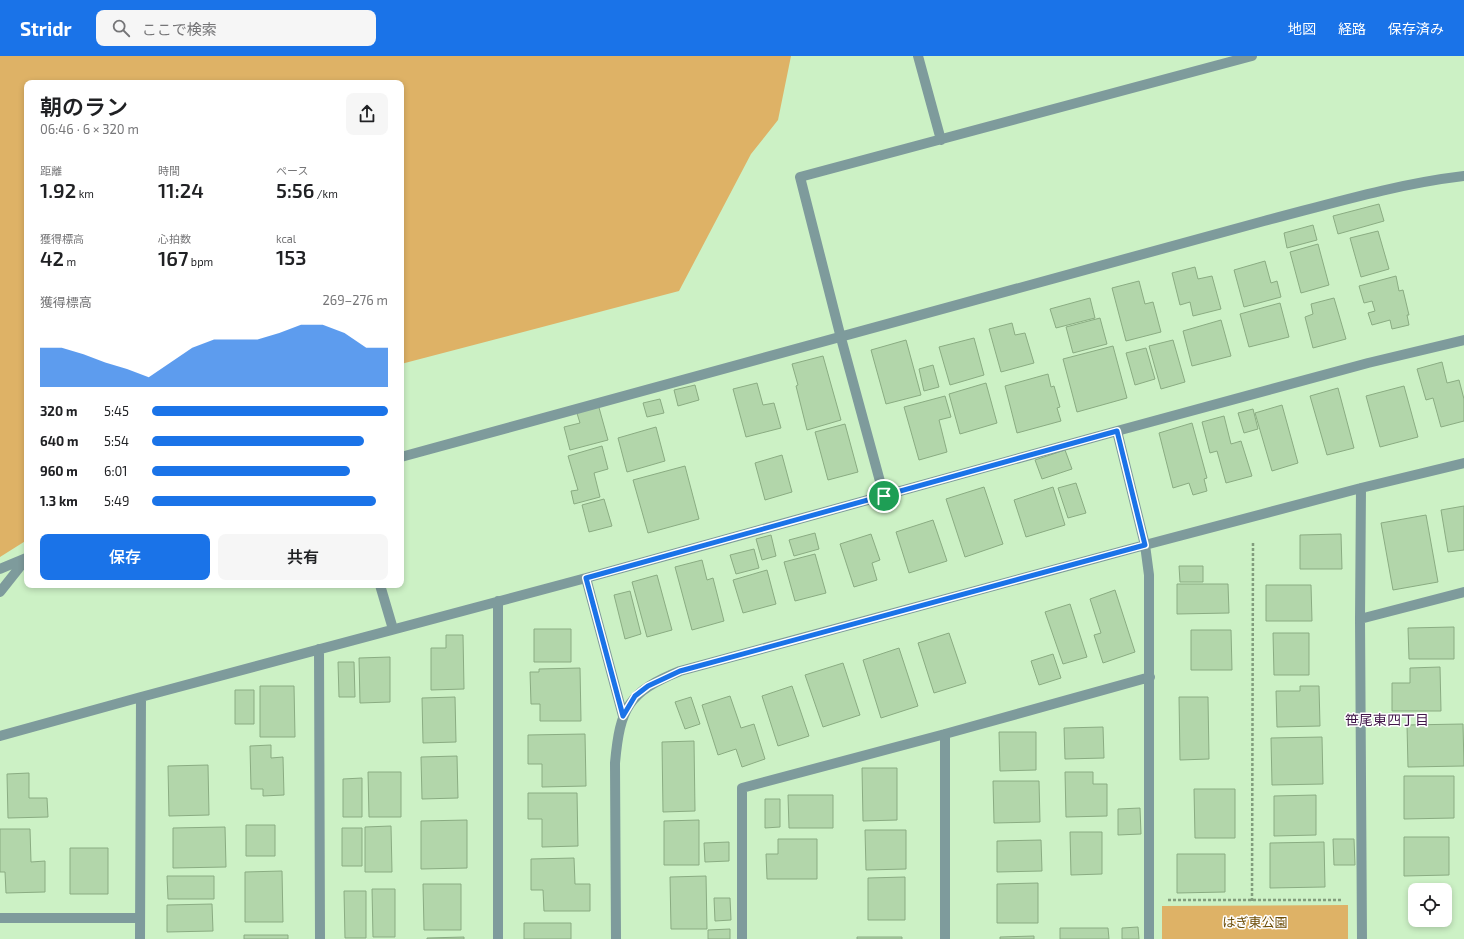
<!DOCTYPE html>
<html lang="ja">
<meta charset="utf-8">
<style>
body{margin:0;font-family:"Exo 2","Noto Sans JP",sans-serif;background:#f6f6f6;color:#202124;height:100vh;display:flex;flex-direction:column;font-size:15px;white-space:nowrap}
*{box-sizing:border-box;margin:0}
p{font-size:13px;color:#757577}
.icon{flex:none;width:22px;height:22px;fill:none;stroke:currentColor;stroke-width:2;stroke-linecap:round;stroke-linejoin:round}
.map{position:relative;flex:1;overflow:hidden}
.panel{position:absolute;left:24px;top:24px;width:380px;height:508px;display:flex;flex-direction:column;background:#fff;border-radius:8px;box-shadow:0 2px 6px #0003}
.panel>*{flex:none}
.tools{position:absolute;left:1408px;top:827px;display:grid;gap:8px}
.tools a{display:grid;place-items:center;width:44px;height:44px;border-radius:8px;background:#fff;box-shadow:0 2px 6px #0003;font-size:20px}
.pin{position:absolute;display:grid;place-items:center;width:34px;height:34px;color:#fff;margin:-17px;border:2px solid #fff;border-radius:50%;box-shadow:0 1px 4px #0007}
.round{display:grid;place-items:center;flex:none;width:42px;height:42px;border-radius:8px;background:#f6f6f6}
.overview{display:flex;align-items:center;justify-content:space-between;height:68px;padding:0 16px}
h1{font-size:22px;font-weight:600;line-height:30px}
.stats{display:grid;grid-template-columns:repeat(3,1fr);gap:6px;height:68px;padding:4px 16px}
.stats div{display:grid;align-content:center}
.stats b{font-size:20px;font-weight:600}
.stats small{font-size:11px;font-weight:400}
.stats p{font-size:11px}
.chart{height:112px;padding:8px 16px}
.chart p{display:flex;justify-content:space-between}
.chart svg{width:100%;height:72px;margin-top:4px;fill:#1a73e8;opacity:.7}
.button{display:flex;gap:8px;margin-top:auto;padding:8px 16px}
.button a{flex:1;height:46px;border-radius:8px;background:#1a73e8;color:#fff;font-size:16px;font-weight:600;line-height:46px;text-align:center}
.button a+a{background:#f6f6f6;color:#202124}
ul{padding:0 16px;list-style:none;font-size:13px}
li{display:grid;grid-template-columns:64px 48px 1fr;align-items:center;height:30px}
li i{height:10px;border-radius:5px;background:#1a73e8}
header{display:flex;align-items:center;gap:24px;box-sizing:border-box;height:56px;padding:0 20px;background:#1a73e8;color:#fff}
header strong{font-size:19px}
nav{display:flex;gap:22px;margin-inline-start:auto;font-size:14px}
.search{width:280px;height:36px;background:#f6f6f6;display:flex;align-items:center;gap:10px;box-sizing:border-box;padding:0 14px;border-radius:8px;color:#757577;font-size:15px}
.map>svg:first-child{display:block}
</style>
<header>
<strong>Stridr</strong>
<div class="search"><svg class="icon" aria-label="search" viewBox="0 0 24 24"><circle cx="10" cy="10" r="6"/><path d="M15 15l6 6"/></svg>ここで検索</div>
<nav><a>地図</a><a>経路</a><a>保存済み</a></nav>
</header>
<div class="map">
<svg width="1464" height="883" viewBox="0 0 1464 883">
<rect width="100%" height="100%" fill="#ccf1c5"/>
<path fill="#deb266" d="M 0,0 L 791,0 L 778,64 L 751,98 L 679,235 L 401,308 L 401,27 L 27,27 L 27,484 L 0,501 Z
M 1348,849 L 1348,883 L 1162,883 L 1162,850 Z"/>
<path fill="#b2d6aa" stroke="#8aac82" d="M 1379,148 L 1384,165 L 1338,178 L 1333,160 Z
M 1313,169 L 1317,184 L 1287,192 L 1284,177 Z
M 1378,175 L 1389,213 L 1361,221 L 1350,182 Z
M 1318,188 L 1329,229 L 1301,237 L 1290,196 Z
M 1265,205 L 1271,227 L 1277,225 L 1281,241 L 1244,251 L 1234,214 Z
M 1195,211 L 1198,223 L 1212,220 L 1221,253 L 1193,260 L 1190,246 L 1180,249 L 1172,217 Z
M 1396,220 L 1399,235 L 1403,234 L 1409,259 L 1407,259 L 1409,269 L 1392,273 L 1390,264 L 1372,269 L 1368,257 L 1375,255 L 1372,245 L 1364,247 L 1359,230 Z
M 1139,225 L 1145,248 L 1153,246 L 1161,276 L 1126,285 L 1112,232 Z
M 1090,242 L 1095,262 L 1056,272 L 1050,253 Z
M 1334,242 L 1346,283 L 1313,292 L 1305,261 L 1313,258 L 1311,248 Z
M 1280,247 L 1289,281 L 1249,291 L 1240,258 Z
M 1100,262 L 1107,288 L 1073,297 L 1066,271 Z
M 1221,264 L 1231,300 L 1192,310 L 1183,275 Z
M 1012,267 L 1015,279 L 1025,277 L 1034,307 L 1001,316 L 989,273 Z
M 974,282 L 984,319 L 950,329 L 939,291 Z
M 906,284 L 921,339 L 886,348 L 871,294 Z
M 1173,284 L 1185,326 L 1161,333 L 1149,290 Z
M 1113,290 L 1127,342 L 1077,356 L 1063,303 Z
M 1146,292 L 1155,323 L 1135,329 L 1126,297 Z
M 823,300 L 841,364 L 807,374 L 796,330 L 798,329 L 792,308 Z
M 1442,306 L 1447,327 L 1459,324 L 1464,343 L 1464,365 L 1441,371 L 1433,342 L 1426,344 L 1417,313 Z
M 933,309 L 939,331 L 924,335 L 919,313 Z
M 1048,318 L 1051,331 L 1054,330 L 1060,351 L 1057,352 L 1061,365 L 1017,377 L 1005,330 Z
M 757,327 L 763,349 L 774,347 L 781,372 L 746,381 L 733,333 Z
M 986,327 L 997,367 L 960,378 L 949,338 Z
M 695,329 L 699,344 L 678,350 L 674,334 Z
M 1404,330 L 1418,381 L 1380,391 L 1366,340 Z
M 1338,332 L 1354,392 L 1327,399 L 1310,340 Z
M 945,340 L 951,361 L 939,364 L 947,396 L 919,404 L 904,351 Z
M 660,343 L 664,357 L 647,361 L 643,347 Z
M 598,348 L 608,384 L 570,394 L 564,371 L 580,367 L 576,354 Z
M 1282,349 L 1298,407 L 1272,415 L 1255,357 Z
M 1253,353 L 1258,373 L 1244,377 L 1238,357 Z
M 1224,360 L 1231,388 L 1241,385 L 1252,420 L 1226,427 L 1217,395 L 1210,397 L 1202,366 Z
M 1192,367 L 1207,422 L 1204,423 L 1207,435 L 1193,439 L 1189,427 L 1173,432 L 1159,377 Z
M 845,368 L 858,416 L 828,424 L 815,376 Z
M 656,371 L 665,405 L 627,416 L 618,382 Z
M 602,390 L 608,413 L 594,417 L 600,441 L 574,448 L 571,435 L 578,434 L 568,400 Z
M 1065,394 L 1072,413 L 1042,423 L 1035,404 Z
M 782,399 L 792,436 L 765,444 L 755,407 Z
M 685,410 L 699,463 L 648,477 L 633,424 Z
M 1076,427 L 1086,457 L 1068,462 L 1058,432 Z
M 984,431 L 1003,488 L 965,501 L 946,443 Z
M 1053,431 L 1065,469 L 1026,481 L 1014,444 Z
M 604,443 L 612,470 L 589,476 L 582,449 Z
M 1464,450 L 1464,494 L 1448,496 L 1441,454 Z
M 1426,459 L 1438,526 L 1393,534 L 1381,467 Z
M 933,464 L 947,505 L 909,517 L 896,476 Z
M 815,477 L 819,493 L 794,500 L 789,484 Z
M 871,478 L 880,504 L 872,507 L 877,524 L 854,531 L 840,488 Z
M 1341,478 L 1342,513 L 1300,513 L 1300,479 Z
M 771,479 L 776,500 L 762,504 L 756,483 Z
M 754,493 L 759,512 L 736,518 L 730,499 Z
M 815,498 L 826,537 L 795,545 L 784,506 Z
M 702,504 L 707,524 L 713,522 L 724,565 L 692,574 L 675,511 Z
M 1179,510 L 1203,510 L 1203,526 L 1180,526 Z
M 767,514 L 776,548 L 743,557 L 733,524 Z
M 657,519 L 672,574 L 647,581 L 632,526 Z
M 1177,528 L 1228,528 L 1229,557 L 1177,558 Z
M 1266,529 L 1311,529 L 1312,565 L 1266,565 Z
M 1115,534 L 1135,596 L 1103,607 L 1094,579 L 1101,577 L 1090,543 Z
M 630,535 L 641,578 L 625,583 L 614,539 Z
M 1070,548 L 1087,601 L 1063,608 L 1045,556 Z
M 1454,571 L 1454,603 L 1409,603 L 1408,572 Z
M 534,573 L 571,573 L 571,606 L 534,606 Z
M 1191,574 L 1231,574 L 1232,614 L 1191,614 Z
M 949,577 L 966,627 L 934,637 L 918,587 Z
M 1273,577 L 1309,577 L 1309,619 L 1274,619 Z
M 446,579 L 463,579 L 464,633 L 431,634 L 431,592 L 446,592 Z
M 899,592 L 918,650 L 881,662 L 863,604 Z
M 1053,598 L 1061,622 L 1039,629 L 1031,605 Z
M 390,601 L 390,646 L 360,647 L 359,602 Z
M 338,606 L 354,606 L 355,641 L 339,641 Z
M 843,607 L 860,659 L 823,671 L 805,619 Z
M 1440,611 L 1441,655 L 1392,655 L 1392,627 L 1410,627 L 1410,612 Z
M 580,612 L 581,665 L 540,665 L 540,648 L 531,648 L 530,616 L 539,616 L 539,613 Z
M 260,630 L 294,630 L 295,681 L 260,681 Z
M 792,630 L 809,680 L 778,690 L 762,640 Z
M 1300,630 L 1319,630 L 1320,670 L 1277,671 L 1276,635 L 1300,635 Z
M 235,634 L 254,634 L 254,668 L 235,668 Z
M 730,640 L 741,672 L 754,668 L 765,703 L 742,711 L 736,693 L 718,699 L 702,649 Z
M 455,641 L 456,686 L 423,687 L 422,642 Z
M 691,641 L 700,668 L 685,673 L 675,646 Z
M 1179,641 L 1208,641 L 1209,703 L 1180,704 Z
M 1463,668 L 1464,710 L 1408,711 L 1407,669 Z
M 1103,671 L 1104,702 L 1065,703 L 1064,672 Z
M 999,676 L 1036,676 L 1036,714 L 1000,715 Z
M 585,678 L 586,730 L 542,731 L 542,708 L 528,708 L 528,679 Z
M 1322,681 L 1323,728 L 1272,729 L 1271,682 Z
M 694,685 L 695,755 L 663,756 L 662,686 Z
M 271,689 L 271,702 L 283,701 L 284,739 L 263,740 L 263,733 L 251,733 L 250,690 Z
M 457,700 L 458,742 L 422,743 L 421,701 Z
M 208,709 L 209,759 L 169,760 L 168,710 Z
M 862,712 L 897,712 L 897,764 L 863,765 Z
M 368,716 L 401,716 L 401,761 L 369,761 Z
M 1065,716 L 1093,716 L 1093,728 L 1107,728 L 1107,760 L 1066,761 Z
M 29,717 L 29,742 L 47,742 L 48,761 L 8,762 L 7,718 Z
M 1404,720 L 1454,720 L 1454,762 L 1404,763 Z
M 362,722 L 362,761 L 343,761 L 343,723 Z
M 993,725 L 1039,725 L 1040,766 L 994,767 Z
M 1194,733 L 1235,733 L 1235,782 L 1195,782 Z
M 528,737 L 577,737 L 578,790 L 542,791 L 542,763 L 528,763 Z
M 788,739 L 833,739 L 833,772 L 789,772 Z
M 1316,739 L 1316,779 L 1274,780 L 1274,740 Z
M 765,743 L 780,743 L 780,771 L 765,772 Z
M 1140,752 L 1141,778 L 1118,779 L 1118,753 Z
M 467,764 L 467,812 L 421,813 L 421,765 Z
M 699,764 L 699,809 L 664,809 L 664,765 Z
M 246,769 L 275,769 L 275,800 L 246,800 Z
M 391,770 L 392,816 L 365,816 L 365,771 Z
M 225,771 L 226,811 L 173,812 L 173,772 Z
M 342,772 L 362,772 L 362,810 L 342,810 Z
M 0,773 L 30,773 L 31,806 L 45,805 L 45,836 L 6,837 L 5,816 L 0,816 Z
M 865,774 L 906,774 L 906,813 L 866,814 Z
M 1070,776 L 1102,776 L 1102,818 L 1071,819 Z
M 1404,781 L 1449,781 L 1449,819 L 1404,820 Z
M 778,783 L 817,783 L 817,823 L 767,823 L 766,798 L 778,798 Z
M 1333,783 L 1354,783 L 1355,809 L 1334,809 Z
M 1041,784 L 1042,815 L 997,816 L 997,785 Z
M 729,786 L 729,805 L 705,806 L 704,787 Z
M 1324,786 L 1325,831 L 1270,832 L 1270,787 Z
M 70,792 L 108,792 L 108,838 L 70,838 Z
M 1177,798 L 1225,798 L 1225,836 L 1177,837 Z
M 574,802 L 575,828 L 590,828 L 590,855 L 544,855 L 543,834 L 531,834 L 531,803 Z
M 282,815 L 283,866 L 245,866 L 245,816 Z
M 167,820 L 214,820 L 214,843 L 168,843 Z
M 706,820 L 707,873 L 671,873 L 670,821 Z
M 905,821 L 905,864 L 868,864 L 868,822 Z
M 1038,827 L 1038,867 L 997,867 L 997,828 Z
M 423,828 L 461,828 L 461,874 L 424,874 Z
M 372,833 L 395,833 L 395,881 L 373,881 Z
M 344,835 L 366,835 L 366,882 L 345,882 Z
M 714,842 L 730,842 L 731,864 L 715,865 Z
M 212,848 L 213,875 L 167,876 L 167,849 Z
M 524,867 L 571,867 L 571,883 L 524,883 Z
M 1138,871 L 1139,883 L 1122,883 L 1122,872 Z
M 1060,872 L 1108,872 L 1109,883 L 1060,883 Z
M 730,873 L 730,883 L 708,883 L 708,874 Z
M 244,879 L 288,879 L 288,883 L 244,883 Z
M 1034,880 L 1034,883 L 1000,883 L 1000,881 Z
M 464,881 L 464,883 L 427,883 L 427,882 Z
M 857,881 L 902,881 L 902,883 L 857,883 Z"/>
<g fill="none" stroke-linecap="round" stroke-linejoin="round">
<path stroke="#829d7d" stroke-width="2.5" stroke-dasharray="3 2" stroke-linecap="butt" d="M 1168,844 L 1343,844
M 1252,845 L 1253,486"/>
<path stroke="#7e9b9c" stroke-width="10" d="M 918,0 L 941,84
M 401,401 L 1264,165 C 1330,148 1396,128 1464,120
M 1361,432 L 1360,563 L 1362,883
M 884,440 L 841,282 L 800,121 L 1252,0
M 0,513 L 26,502
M 586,522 L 623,660
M 380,529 L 393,573
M 0,536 L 27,502
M 1360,563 L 1464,536
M 319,593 L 320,883
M 945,678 L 945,883
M 0,680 L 141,641
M 0,862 L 140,862
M 140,883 L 141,641 L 586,522 L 1117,375
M 498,883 L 498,545
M 616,883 L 615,707 C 620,652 628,636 680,615 L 1145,489 L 1361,432 L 1464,407
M 742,883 L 742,732 L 945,678 L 1150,621
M 1149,883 L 1149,519 L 1145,489 L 1117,375 L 1368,307 L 1464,284"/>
</g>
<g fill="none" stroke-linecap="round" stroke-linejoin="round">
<defs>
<path id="route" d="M 1117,375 L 1145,489 L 680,615 L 648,630 L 635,640 L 623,660 L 586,522 Z"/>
</defs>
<use href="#route" stroke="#fff" stroke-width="8"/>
<use href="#route" stroke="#1a73e8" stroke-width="5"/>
</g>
<g text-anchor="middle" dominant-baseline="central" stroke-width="3" stroke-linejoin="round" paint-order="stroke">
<g font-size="13" fill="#6c4c06" stroke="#fff">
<text x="1255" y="866">はぎ東公園</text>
</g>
<g font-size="14" fill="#41174a" stroke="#fff">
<text x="1387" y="663">笹尾東四丁目</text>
</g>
</g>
</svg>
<div class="tools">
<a><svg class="icon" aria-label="locate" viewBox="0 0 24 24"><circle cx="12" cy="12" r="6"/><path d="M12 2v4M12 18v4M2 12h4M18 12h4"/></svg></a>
</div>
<div class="pin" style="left:884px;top:440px;background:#1e9e55"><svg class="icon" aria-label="arrive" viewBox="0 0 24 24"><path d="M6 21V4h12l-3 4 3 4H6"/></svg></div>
<section class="panel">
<div class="overview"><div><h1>朝のラン</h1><p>06:46 · 6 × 320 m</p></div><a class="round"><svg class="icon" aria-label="share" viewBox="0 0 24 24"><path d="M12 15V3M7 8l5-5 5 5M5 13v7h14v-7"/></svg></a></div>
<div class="stats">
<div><p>距離</p><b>1.92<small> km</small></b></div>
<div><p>時間</p><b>11:24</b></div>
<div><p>ペース</p><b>5:56<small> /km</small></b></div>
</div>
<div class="stats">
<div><p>獲得標高</p><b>42<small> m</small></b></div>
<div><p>心拍数</p><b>167<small> bpm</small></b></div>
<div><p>kcal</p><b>153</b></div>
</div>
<div class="chart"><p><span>獲得標高</span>269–276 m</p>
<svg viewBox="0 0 160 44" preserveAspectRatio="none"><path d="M0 44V20L10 20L20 24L30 29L40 33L50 38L60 29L70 20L80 15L90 15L100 15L110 11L120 6L130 6L140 11L150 20L160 20V44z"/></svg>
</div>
<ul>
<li><b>320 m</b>5:45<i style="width:100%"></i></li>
<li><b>640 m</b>5:54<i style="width:90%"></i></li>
<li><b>960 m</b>6:01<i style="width:84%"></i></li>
<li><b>1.3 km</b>5:49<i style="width:95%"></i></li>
</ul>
<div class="button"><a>保存</a><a>共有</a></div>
</section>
</div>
